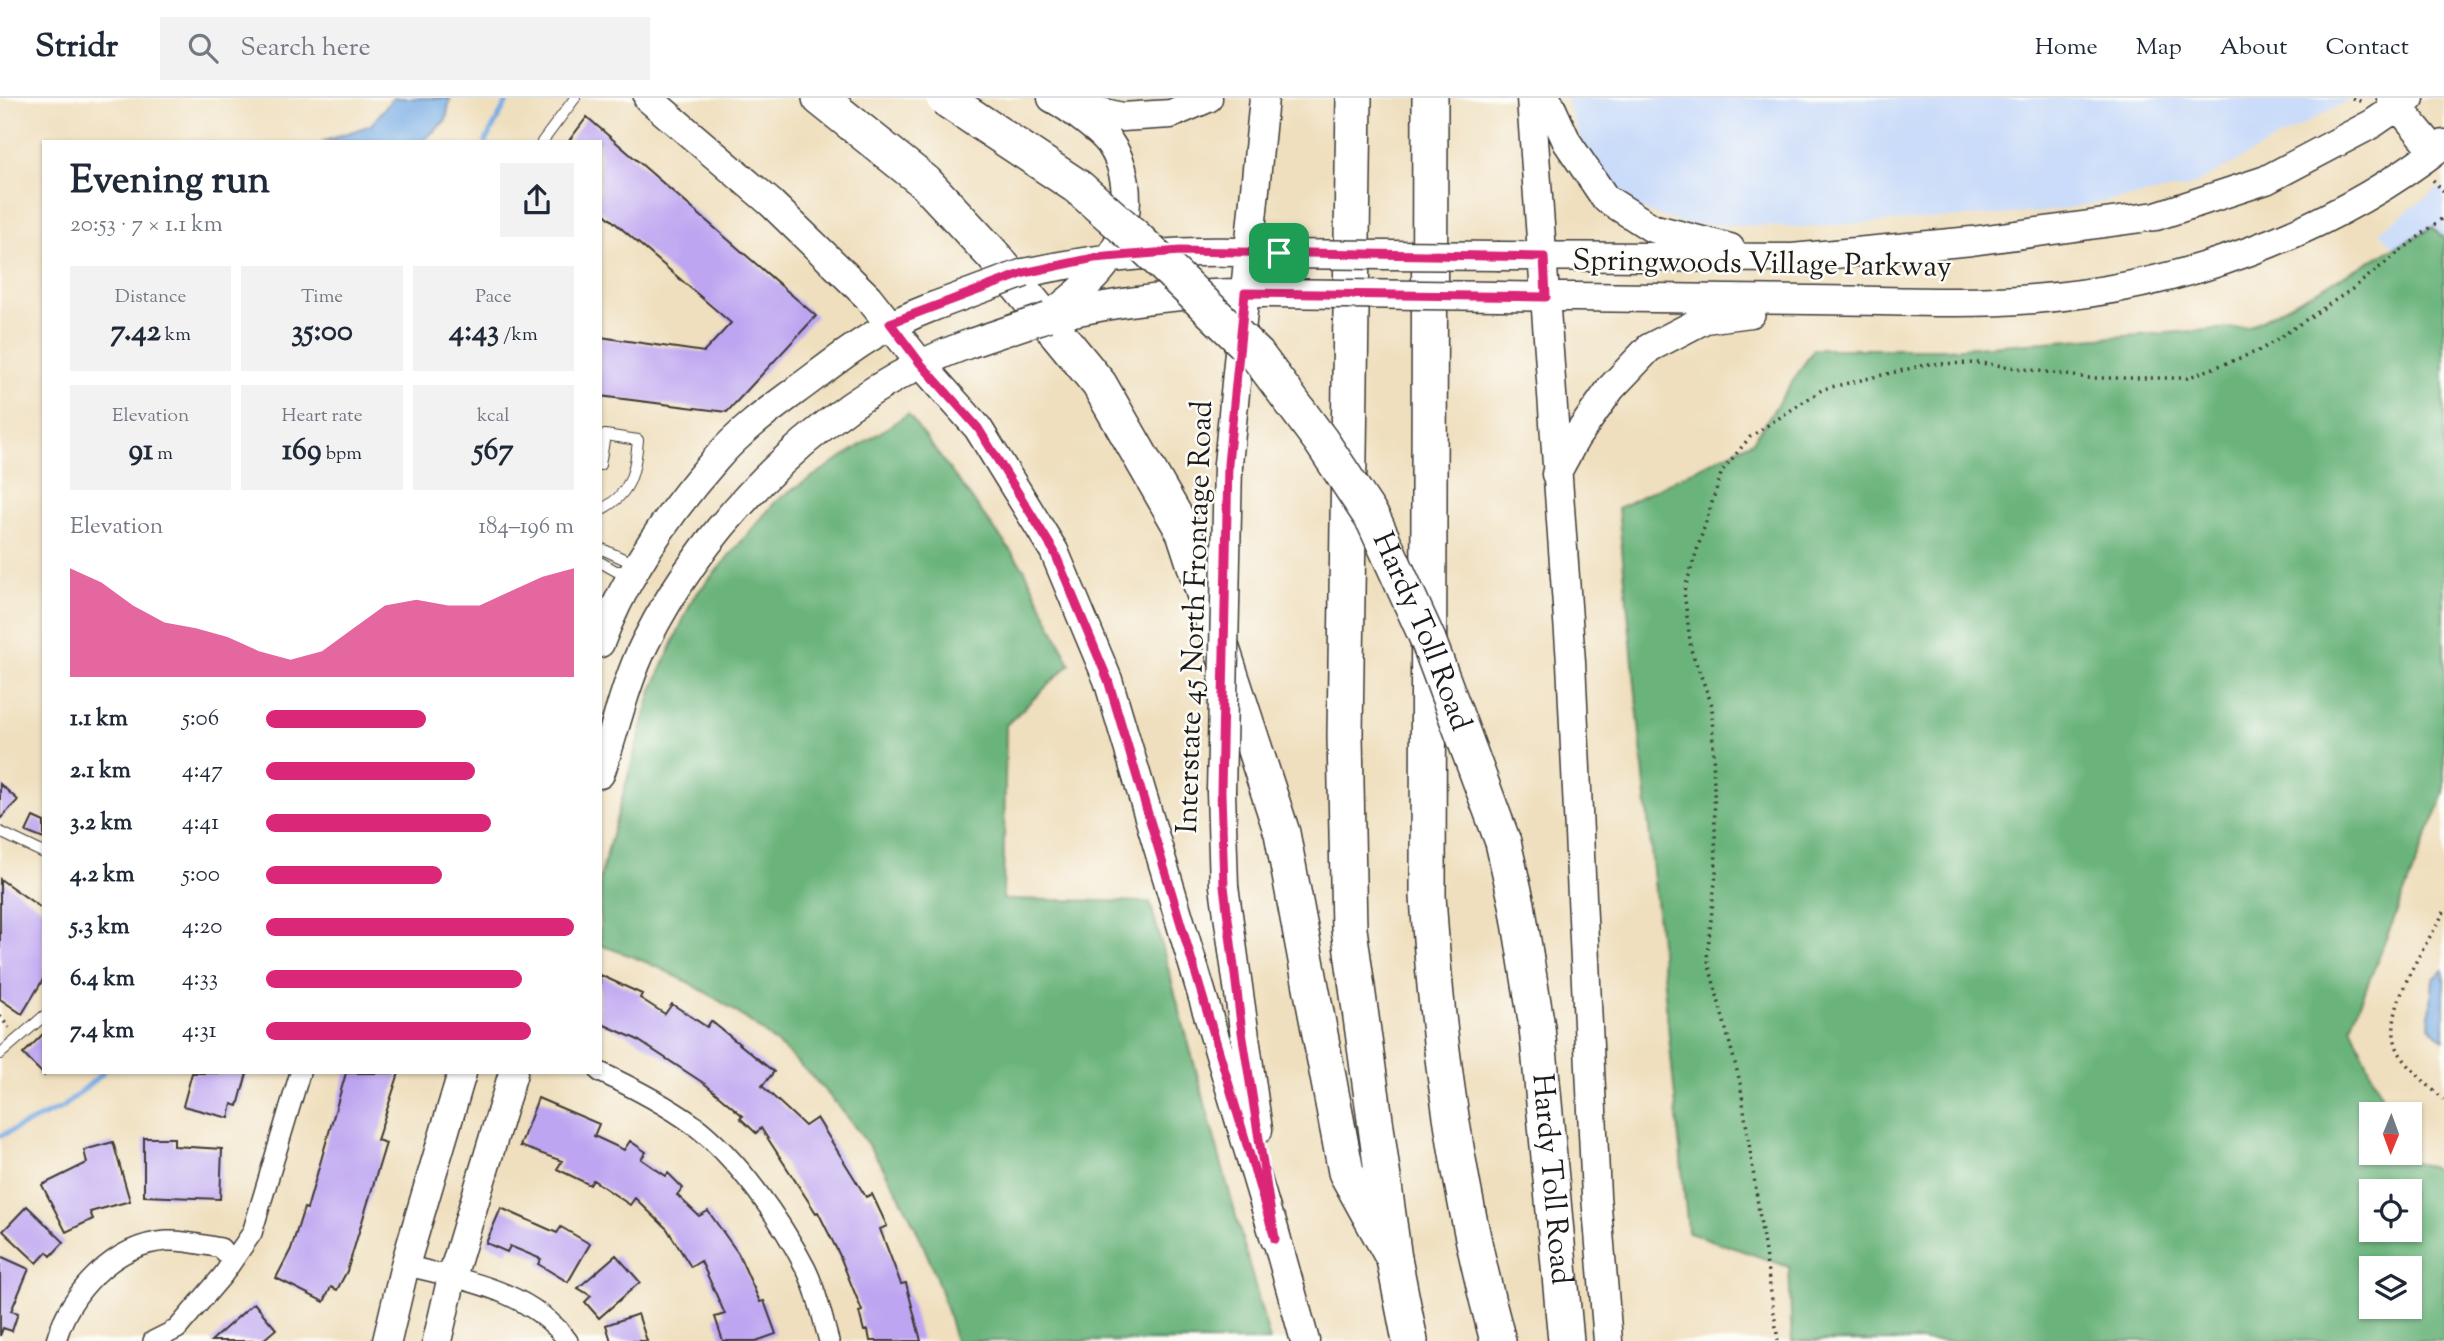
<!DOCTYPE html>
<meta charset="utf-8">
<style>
body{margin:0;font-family:"Sorts Mill Goudy",serif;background:#f2f2f3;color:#1f2937;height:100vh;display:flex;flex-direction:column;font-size:26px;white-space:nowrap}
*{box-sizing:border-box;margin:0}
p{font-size:23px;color:#747a83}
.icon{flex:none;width:38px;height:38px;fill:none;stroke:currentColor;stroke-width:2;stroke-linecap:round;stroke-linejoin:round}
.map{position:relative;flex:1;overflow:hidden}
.panel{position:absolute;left:42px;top:42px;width:560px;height:934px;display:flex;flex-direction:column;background:#fff;border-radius:0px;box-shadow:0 2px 5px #0004}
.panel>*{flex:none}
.needle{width:46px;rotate:181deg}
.fabs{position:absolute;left:2359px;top:1004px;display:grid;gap:14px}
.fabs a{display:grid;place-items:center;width:63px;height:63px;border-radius:0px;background:#fff;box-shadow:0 2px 5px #0004;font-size:35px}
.pin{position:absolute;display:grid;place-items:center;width:60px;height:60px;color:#fff;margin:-30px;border-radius:14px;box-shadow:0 4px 10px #0006}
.round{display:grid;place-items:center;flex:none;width:74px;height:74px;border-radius:0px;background:#f2f2f3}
.summary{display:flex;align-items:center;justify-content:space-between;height:119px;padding:0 28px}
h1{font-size:38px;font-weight:700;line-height:52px}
.stats{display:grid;grid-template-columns:repeat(3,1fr);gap:10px;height:119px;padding:7px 28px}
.stats div{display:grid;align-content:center;border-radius:0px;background:#f2f2f3;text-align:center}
.stats b{font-size:30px;font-weight:700}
.stats small{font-size:19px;font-weight:400}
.stats p{font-size:19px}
.chart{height:196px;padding:14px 28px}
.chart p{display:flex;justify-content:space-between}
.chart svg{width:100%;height:126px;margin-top:7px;fill:#db2777;opacity:.7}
ul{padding:0 28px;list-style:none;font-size:23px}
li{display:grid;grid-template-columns:112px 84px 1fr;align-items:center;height:52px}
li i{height:18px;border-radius:9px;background:#db2777}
header{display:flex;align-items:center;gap:42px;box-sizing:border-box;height:98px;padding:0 35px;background:#fff;border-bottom:2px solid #e0e1e3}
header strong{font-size:33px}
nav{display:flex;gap:38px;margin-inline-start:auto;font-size:24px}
.search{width:490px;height:63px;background:#f2f2f3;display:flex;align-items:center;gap:18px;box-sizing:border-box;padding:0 24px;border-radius:0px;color:#747a83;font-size:26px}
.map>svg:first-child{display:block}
</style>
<header>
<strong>Stridr</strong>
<div class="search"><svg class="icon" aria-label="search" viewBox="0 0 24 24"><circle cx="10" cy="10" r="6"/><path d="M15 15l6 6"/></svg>Search here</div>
<nav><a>Home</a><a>Map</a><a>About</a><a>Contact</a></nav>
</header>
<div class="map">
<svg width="2444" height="1243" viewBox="0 0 2444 1243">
<rect width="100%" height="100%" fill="#fdfcf7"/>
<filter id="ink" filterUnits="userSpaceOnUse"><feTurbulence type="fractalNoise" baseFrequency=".0143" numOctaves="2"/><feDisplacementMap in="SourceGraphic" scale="14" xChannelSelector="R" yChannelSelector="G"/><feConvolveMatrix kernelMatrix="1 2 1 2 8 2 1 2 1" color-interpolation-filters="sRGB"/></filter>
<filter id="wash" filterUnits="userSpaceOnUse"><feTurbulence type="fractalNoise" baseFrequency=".00686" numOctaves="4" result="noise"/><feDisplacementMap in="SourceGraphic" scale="28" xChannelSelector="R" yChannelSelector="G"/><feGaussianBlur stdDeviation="1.57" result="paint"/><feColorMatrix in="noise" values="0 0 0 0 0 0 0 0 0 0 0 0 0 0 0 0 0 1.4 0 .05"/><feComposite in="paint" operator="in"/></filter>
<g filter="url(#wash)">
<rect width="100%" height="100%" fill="#efdfbe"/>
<path fill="#cadcf9" d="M 1565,0 L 2352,0 L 2190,89 L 2044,114 L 1802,129 L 1685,126 L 1605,100 Z
M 2444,87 L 2444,206 L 2380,133 Z"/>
<path fill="#6bb47b" stroke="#44684c" stroke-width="2" fill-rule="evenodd" d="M 2433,129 L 2444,141 L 2444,696 L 2351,928 L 2390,1017 L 2371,1017 L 2371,1055 L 2407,1055 L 2411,1063 L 2444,1074 L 2444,1243 L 1792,1243 L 1789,1169 L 1688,1134 L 1618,410 L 1753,343 L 1814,251 L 1947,251 L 2249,229 ZM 2371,1094 L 2410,1094 L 2410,1132 L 2371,1132 ZM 2371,1171 L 2410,1171 L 2410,1209 L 2371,1209 Z
M 908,316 L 1025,472 L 1070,566 L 1006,627 L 1003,801 L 1150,804 L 1270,1243 L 955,1243 C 910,1058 784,906 600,847 L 600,780 L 652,592 L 693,500 L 777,402 Z"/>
<path fill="#77ace5" stroke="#4a6480" stroke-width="2" d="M 393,0 L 450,0 L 446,22 L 422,44 L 322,44 L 371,27 Z
M 2444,872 L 2444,941 L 2429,929 L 2433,881 Z"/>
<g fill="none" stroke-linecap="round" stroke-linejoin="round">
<path stroke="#77ace5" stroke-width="5" d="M 485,44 L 509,0
M 0,1038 L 63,1009 L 103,975"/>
</g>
<g id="blocks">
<path fill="#bda5f1" d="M 587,19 L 816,218 L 727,314 L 600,298 L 600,239 L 704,254 L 731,225 L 600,112 L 600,44 L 568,44 Z
M 0,686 L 18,702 L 0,721 Z
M 33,719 L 44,724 L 44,741 L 26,734 Z
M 0,781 L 44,812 L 44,880 L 22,916 L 0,901 Z
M 600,877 L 642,896 L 640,900 L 665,916 L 672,906 L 707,929 L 711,923 L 774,974 L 762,988 L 805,1028 L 817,1020 L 866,1099 L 872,1096 L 887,1128 L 880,1131 L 901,1186 L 906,1185 L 921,1243 L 870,1243 L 868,1232 L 864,1233 L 859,1214 L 862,1213 L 839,1156 L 818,1114 L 816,1115 L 761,1030 L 756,1035 L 740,1020 L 743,1018 L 705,986 L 636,941 L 600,925 Z
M 44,935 L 44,977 L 23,956 Z
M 192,975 L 247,975 L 238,1008 L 232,1006 L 229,1020 L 183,1008 Z
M 346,975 L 399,975 L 377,1042 L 386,1045 L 347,1173 L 337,1192 L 331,1189 L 324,1204 L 276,1180 L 291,1151 L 304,1110 L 307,1111 Z
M 538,1000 L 599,1026 L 594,1038 L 624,1052 L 630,1043 L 646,1054 L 641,1061 L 666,1078 L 668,1075 L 683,1090 L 677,1097 L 699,1118 L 708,1113 L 738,1155 L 760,1204 L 764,1203 L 776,1236 L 756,1243 L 723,1243 L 715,1219 L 725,1216 L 701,1163 L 691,1169 L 667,1131 L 635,1100 L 630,1107 L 593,1082 L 590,1087 L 557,1071 L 562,1063 L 520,1048 Z
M 144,1040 L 174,1040 L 174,1048 L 222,1051 L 220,1101 L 144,1098 Z
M 113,1044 L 130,1103 L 90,1114 L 93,1121 L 66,1134 L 42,1087 L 87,1065 L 84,1052 Z
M 27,1108 L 64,1144 L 51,1158 L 47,1154 L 37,1165 L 3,1133 Z
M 501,1110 L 557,1135 L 561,1129 L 590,1146 L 568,1184 L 538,1166 L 541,1161 L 510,1148 L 507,1154 L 486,1145 Z
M 616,1157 L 640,1184 L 599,1220 L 585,1204 L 591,1198 L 578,1190 Z
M 0,1158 L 29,1171 L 11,1213 L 18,1215 L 12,1233 L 3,1230 L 0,1238 Z
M 254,1205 L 276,1231 L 262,1243 L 211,1243 Z
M 638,1216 L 647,1243 L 611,1243 L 606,1227 Z"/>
</g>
</g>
<g filter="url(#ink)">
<use href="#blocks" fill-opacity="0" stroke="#3c3934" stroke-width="2"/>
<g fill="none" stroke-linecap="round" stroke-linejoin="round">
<defs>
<path id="lane" d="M 542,44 L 575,0
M 600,367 L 605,337 L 638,342 C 635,374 631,397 600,412
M 600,450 L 626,462 L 633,472
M 600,464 L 616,473 L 629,473
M 0,734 L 44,755
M 0,956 L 44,918"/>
<path id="street" d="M 600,974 C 632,989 665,1006 694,1027 C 738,1061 781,1122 806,1171 C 817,1193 822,1219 829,1243
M 405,1167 C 465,1183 528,1191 568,1243
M 56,1243 C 69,1195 114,1146 167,1143 C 185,1142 203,1147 221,1150 L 232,1164
M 153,1243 L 177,1231 L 223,1177 L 252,1135 L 300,975"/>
<path id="secondary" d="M 648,0 L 771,105 L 868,199 L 920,265 L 978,330 L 1054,453 L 1108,582 L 1275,1141
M 1531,0 L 1571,564 L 1596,1098 L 1608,1243
M 1547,0 L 1567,44 L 1605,100 L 1652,130 L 1730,150
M 2391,0 L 2435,53
M 1066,6 L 1122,19 L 1171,16 L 1208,0
M 1500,158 L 1792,160 L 1972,143 L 2156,118 L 2266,82 L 2372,26 L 2410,0
M 1024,175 C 1109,157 1180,151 1267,155
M 1498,198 C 1602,200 1706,200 1810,202 C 1884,202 1959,207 2033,201 C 2178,190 2329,136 2444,46
M 1055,218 C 1124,202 1193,194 1264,195
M 1048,219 C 1070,201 1094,184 1110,160 C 1130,129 1132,78 1111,47 C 1103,34 1067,8 1052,0
M 1228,366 L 1264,0
M 1556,376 L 1575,341 L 1611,290 L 1649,250 L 1705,221 L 1751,215
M 600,545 C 626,477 668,415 716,361 C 743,329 781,304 814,279 C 856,247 883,228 932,209
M 600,676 C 615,633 625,585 645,545 C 709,417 835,293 971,245
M 1221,694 L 1224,788 L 1258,1032
M 1272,1124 L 1305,1243
M 387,1243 L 405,1167 L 462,975
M 437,1243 L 452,1179 L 513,975"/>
<g id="highway">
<path d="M 820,0 L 925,84 L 993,157 L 1099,286 L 1184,434 L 1282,735 L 1346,1074 L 1394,1161"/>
<path d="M 1354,0 L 1345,638 L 1349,831 L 1394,1161 L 1410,1243"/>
<path d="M 1430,0 L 1428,798 C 1437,946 1459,1100 1498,1243"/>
<path id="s1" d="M 1503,744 L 1517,806 L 1537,929 L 1566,1243"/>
</g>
</defs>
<use href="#lane" stroke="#3c3934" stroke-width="12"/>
<use href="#street" stroke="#3c3934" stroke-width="22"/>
<use href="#secondary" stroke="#3c3934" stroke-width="31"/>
<use href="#highway" stroke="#3c3934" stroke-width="38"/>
<path stroke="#3c3934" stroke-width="3.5" stroke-dasharray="2 5" stroke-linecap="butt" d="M 2352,0 L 2365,5
M 2433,82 L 2444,94
M 2444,814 C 2426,848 2378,915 2399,954 C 2405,966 2433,993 2444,1001
M 0,918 L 9,930
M 1778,1243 L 1740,984 L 1707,860 L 1716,774 L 1712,607 L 1691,552 L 1684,493 L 1722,373 L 1750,339 L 1823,291 L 1929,266 L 1981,265 L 2089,280 L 2187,280 L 2261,252 L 2352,191 L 2444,119"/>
<use href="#lane" stroke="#fff" stroke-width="10"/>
<use href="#street" stroke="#fff" stroke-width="19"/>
<use href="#secondary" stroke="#fff" stroke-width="28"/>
<use href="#highway" stroke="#fff" stroke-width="35"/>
<defs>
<path id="secondary-bridge" d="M 1273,156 L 1500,158
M 1269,195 L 1498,198
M 932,209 L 1024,175
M 971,245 L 1048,219
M 1221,694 L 1228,366"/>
<g id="highway-bridge">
<path id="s2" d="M 944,0 L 1078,89 L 1135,139 L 1257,257 L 1321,343 L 1374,423 L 1428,542 L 1503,744"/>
</g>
</defs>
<use href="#secondary-bridge" stroke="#3c3934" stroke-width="31" stroke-linecap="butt"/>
<use href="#highway-bridge" stroke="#3c3934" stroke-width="38" stroke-linecap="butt"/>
<use href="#secondary-bridge" stroke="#fff" stroke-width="28"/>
<use href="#highway-bridge" stroke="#fff" stroke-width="35"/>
</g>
</g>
<g fill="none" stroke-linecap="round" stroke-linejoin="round" filter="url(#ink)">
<defs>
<path id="route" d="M 1180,153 L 1544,159 L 1546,199 L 1245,195 L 1228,366 L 1221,694 L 1224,788 L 1242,934 L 1275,1141 L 1108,582 L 1054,453 L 978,330 L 920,265 L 890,225 L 1024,175 L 1094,160 Z"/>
</defs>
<use href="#route" stroke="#fff" stroke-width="14"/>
<use href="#route" stroke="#db2777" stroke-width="9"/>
</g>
<g text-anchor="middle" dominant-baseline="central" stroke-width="5" stroke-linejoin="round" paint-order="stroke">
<g font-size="30" fill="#1c1c1c" stroke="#fdfcf7">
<text transform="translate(1762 167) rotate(1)">Springwoods Village Parkway</text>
<text transform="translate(1196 519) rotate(-88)">Interstate 45 North Frontage Road</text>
<text stroke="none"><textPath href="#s2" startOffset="730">Hardy Toll Road</textPath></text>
<text stroke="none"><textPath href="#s1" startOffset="341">Hardy Toll Road</textPath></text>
</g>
</g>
</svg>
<div class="fabs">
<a><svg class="needle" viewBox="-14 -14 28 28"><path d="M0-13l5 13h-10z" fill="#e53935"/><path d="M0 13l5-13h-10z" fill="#747a83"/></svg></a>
<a><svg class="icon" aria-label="locate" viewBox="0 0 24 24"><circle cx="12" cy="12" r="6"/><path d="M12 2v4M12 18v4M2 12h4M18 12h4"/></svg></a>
<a><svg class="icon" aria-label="layers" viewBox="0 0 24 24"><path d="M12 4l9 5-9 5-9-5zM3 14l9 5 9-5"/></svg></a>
</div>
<div class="pin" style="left:1279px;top:155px;background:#1e9e55"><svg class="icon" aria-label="arrive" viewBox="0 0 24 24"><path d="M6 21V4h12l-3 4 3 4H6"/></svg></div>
<section class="panel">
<div class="summary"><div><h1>Evening run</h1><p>20:53 · 7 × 1.1 km</p></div><a class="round"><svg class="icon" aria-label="share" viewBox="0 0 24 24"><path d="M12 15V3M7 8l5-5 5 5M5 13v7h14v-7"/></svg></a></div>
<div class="stats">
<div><p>Distance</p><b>7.42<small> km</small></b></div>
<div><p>Time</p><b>35:00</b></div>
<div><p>Pace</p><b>4:43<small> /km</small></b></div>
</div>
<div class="stats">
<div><p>Elevation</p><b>91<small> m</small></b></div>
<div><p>Heart rate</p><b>169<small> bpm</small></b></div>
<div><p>kcal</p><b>567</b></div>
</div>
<div class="chart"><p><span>Elevation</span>184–196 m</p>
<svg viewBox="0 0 160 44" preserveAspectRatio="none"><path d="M0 44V6L10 11L20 19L30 25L40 27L50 30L60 35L70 38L80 35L90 27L100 19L110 17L120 19L130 19L140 14L150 9L160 6V44z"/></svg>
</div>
<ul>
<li><b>1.1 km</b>5:06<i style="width:52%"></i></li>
<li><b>2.1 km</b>4:47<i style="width:68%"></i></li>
<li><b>3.2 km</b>4:41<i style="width:73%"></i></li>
<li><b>4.2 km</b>5:00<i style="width:57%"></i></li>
<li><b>5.3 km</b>4:20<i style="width:100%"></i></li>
<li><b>6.4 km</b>4:33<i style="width:83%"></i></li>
<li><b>7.4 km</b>4:31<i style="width:86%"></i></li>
</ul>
</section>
</div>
